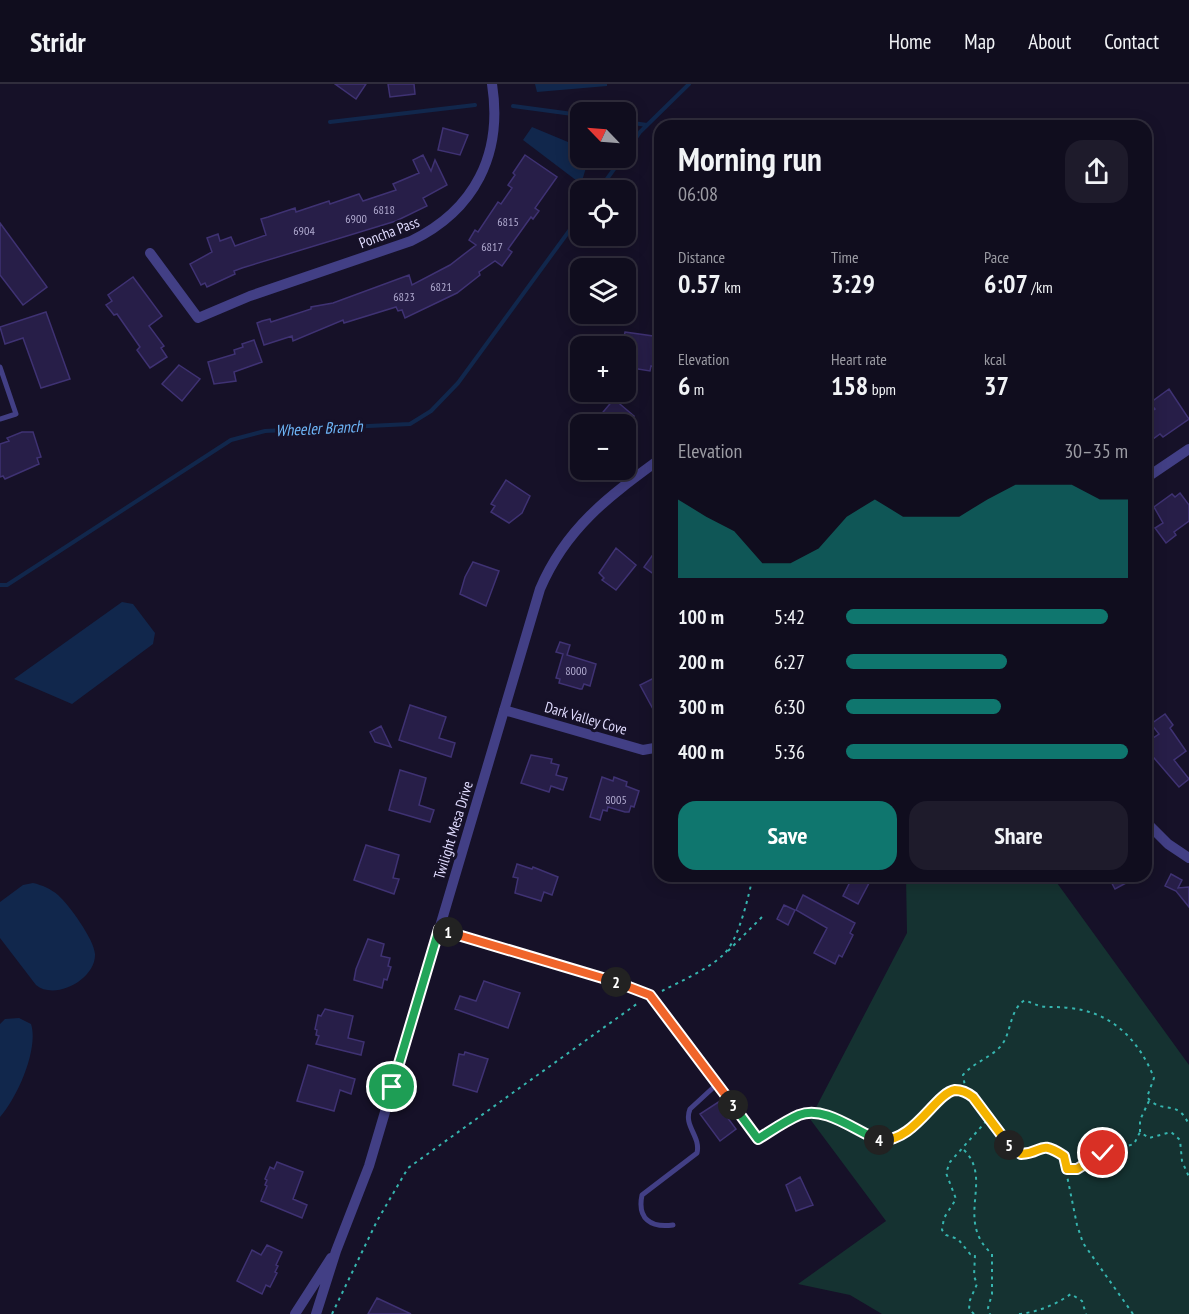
<!DOCTYPE html>
<meta charset="utf-8">
<style>
body{margin:0;font-family:"PT Sans Narrow",sans-serif;background:#1e1b2b;color:#f1f3f6;height:100vh;display:flex;flex-direction:column;font-size:22px;white-space:nowrap}
*{box-sizing:border-box;margin:0}
p{font-size:20px;color:#9c9ca4}
.icon{flex:none;width:33px;height:33px;fill:none;stroke:currentColor;stroke-width:2;stroke-linecap:round;stroke-linejoin:round}
.map{position:relative;flex:1;overflow:hidden}
.sheet{position:absolute;left:654px;top:36px;width:498px;height:762px;display:flex;flex-direction:column;background:#100d1e;border-radius:18px;box-shadow:0 3px 15px #0003,0 0 0 2px #302d3c}
.sheet>*{flex:none}
.needle{width:39px;rotate:295deg}
.fabs{position:absolute;left:570px;top:18px;display:grid;gap:12px}
.fabs a{display:grid;place-items:center;width:66px;height:66px;border-radius:12px;background:#100d1e;box-shadow:0 3px 15px #0003,0 0 0 2px #302d3c;font-size:30px}
.pin{position:absolute;display:grid;place-items:center;width:51px;height:51px;color:#fff;margin:-26px;border:3px solid #fff;border-radius:50%;box-shadow:0 2px 6px #0007}
.km{position:absolute;width:30px;height:30px;margin:-15px;border-radius:50%;background:#222;color:#fff;font-size:16px;line-height:30px;text-align:center}
.round{display:grid;place-items:center;flex:none;width:63px;height:63px;border-radius:18px;background:#1e1b2b}
.summary{display:flex;align-items:center;justify-content:space-between;height:102px;padding:0 24px}
h1{font-size:33px;font-weight:600;line-height:45px}
.stats{display:grid;grid-template-columns:repeat(3,1fr);gap:9px;height:102px;padding:6px 24px}
.stats div{display:grid;align-content:center}
.stats b{font-size:26px;font-weight:600}
.stats small{font-size:16px;font-weight:400}
.stats p{font-size:16px}
.chart{height:168px;padding:12px 24px}
.chart p{display:flex;justify-content:space-between}
.chart svg{width:100%;height:108px;margin-top:6px;fill:#0f766e;opacity:.7}
.button{display:flex;gap:12px;margin-top:auto;padding:12px 24px}
.button a{flex:1;height:69px;border-radius:18px;background:#0f766e;color:#fff;font-size:24px;font-weight:600;line-height:69px;text-align:center}
.button a+a{background:#1e1b2b;color:#f1f3f6}
ul{padding:0 24px;list-style:none;font-size:20px}
li{display:grid;grid-template-columns:96px 72px 1fr;align-items:center;height:45px}
li i{height:15px;border-radius:8px;background:#0f766e}
header{display:flex;align-items:center;gap:36px;box-sizing:border-box;height:84px;padding:0 30px;background:#100d1e;border-bottom:2px solid #302d3c}
header strong{font-size:28px}
nav{display:flex;gap:33px;margin-inline-start:auto;font-size:21px}
.map>svg:first-child{display:block}
</style>
<header>
<strong>Stridr</strong>
<nav><a>Home</a><a>Map</a><a>About</a><a>Contact</a></nav>
</header>
<div class="map">
<svg width="1189" height="1230" viewBox="0 0 1189 1230">
<rect width="100%" height="100%" fill="#161128"/>
<path fill="#153231" d="M 906,792 L 1052,792 L 1189,981 L 1189,1230 L 882,1230 L 850,1211 L 798,1200 L 886,1137 L 810,1035 L 907,849 Z"/>
<path fill="#11274c" d="M 535,0 L 607,0 L 607,2 L 537,8 Z
M 532,43 L 580,63 L 580,74 L 589,74 L 581,100 L 523,56 Z
M 122,518 L 133,520 L 155,549 L 153,560 L 72,620 L 14,595 Z
M 33,799 C 42,801 51,805 58,811 C 69,821 94,855 95,870 C 96,895 55,917 36,901 L 0,854 L 0,818 L 23,801 Z
M 19,934 L 31,940 C 39,965 17,1014 0,1033 L 0,940 L 5,935 Z"/>
<g fill="none" stroke-linecap="round" stroke-linejoin="round">
<path stroke="#11274c" stroke-width="4" d="M 513,22 L 580,31
M 330,38 L 475,21
M 626,38 L 647,41
M 626,69 L 640,48 L 689,0
M 599,106 L 622,74
M 0,501 L 7,501 L 231,356 L 265,347 L 410,340 L 431,327 L 458,299 L 580,132"/>
</g>
<path fill="#271e48" stroke="#3f3273" stroke-width="1.5" d="M 335,0 L 366,0 L 356,15 Z
M 388,0 L 414,0 L 415,10 L 390,13 Z
M 443,44 L 468,51 L 460,71 L 438,66 Z
M 423,71 L 431,87 L 435,76 L 447,101 L 423,114 L 427,122 L 396,137 L 242,184 L 234,187 L 235,190 L 207,203 L 205,199 L 201,201 L 190,180 L 212,168 L 207,154 L 218,150 L 220,157 L 231,153 L 235,162 L 266,151 L 261,135 L 268,133 L 295,124 L 296,128 L 329,117 L 330,120 L 359,110 L 363,117 L 396,106 L 393,100 L 419,89 L 413,76 Z
M 525,71 L 557,93 L 535,124 L 539,127 L 533,135 L 531,133 L 508,165 L 512,168 L 502,182 L 495,177 L 479,188 L 480,191 L 457,209 L 405,234 L 402,226 L 398,227 L 396,223 L 344,239 L 343,236 L 293,257 L 292,252 L 264,261 L 257,239 L 262,237 L 270,235 L 271,238 L 311,225 L 311,223 L 333,219 L 409,191 L 412,201 L 450,181 L 476,161 L 469,156 L 475,146 L 478,148 L 498,118 L 501,120 L 512,104 L 508,101 L 515,91 L 513,89 Z
M 0,139 L 47,203 L 23,221 L 0,191 Z
M 133,193 L 162,232 L 149,242 L 164,262 L 161,264 L 167,273 L 150,284 L 137,266 L 140,263 L 117,230 L 114,231 L 106,221 L 112,217 L 108,211 Z
M 46,228 L 70,295 L 41,304 L 23,254 L 5,260 L 0,243 Z
M 625,248 L 660,253 L 660,284 L 651,282 L 650,287 L 626,283 L 626,262 L 622,262 Z
M 254,256 L 262,278 L 234,288 L 236,297 L 214,300 L 208,278 L 235,270 L 234,266 L 243,263 L 242,260 Z
M 179,281 L 200,295 L 182,317 L 162,300 Z
M 1169,305 L 1189,335 L 1163,353 L 1160,350 L 1146,360 L 1146,331 L 1155,325 L 1150,319 Z
M 614,315 L 634,332 L 627,340 L 593,340 Z
M 22,348 L 33,348 L 41,373 L 37,374 L 39,380 L 5,395 L 3,392 L 0,393 L 0,360 L 9,357 L 7,354 Z
M 506,396 L 530,412 L 522,429 L 509,439 L 491,428 L 495,422 L 491,420 Z
M 1180,409 L 1189,421 L 1189,437 L 1174,448 L 1176,451 L 1166,459 L 1155,444 L 1163,439 L 1154,423 L 1172,410 L 1175,413 Z
M 616,464 L 636,481 L 616,506 L 602,496 L 604,494 L 599,489 Z
M 654,469 L 660,474 L 660,485 L 655,491 L 644,483 Z
M 473,478 L 499,487 L 486,522 L 460,510 L 465,493 Z
M 560,558 L 570,561 L 567,571 L 596,580 L 590,602 L 584,600 L 582,605 L 580,605 L 559,599 L 560,595 L 556,594 L 563,570 L 556,568 Z
M 660,591 L 660,638 L 640,601 Z
M 410,621 L 446,633 L 439,654 L 455,659 L 451,673 L 399,656 Z
M 1165,630 L 1173,641 L 1170,644 L 1186,667 L 1174,676 L 1189,695 L 1179,703 L 1148,667 L 1151,664 L 1147,658 L 1159,650 L 1151,640 Z
M 381,642 L 391,663 L 375,658 L 370,648 Z
M 531,671 L 552,675 L 551,679 L 559,681 L 556,691 L 567,694 L 563,706 L 551,702 L 549,708 L 521,699 Z
M 400,686 L 426,694 L 419,721 L 434,726 L 430,738 L 389,726 Z
M 602,693 L 613,697 L 614,693 L 627,698 L 626,702 L 639,707 L 634,723 L 631,722 L 629,728 L 625,728 L 608,723 L 607,727 L 603,726 L 600,736 L 590,733 Z
M 366,761 L 399,771 L 393,794 L 399,795 L 394,810 L 354,796 Z
M 517,780 L 532,785 L 533,783 L 558,793 L 552,811 L 544,808 L 541,817 L 515,809 L 518,794 L 513,793 Z
M 1171,790 L 1182,796 L 1178,804 L 1189,803 L 1189,823 L 1176,807 L 1165,802 Z
M 853,792 L 869,799 L 858,820 L 843,812 Z
M 1108,792 L 1139,792 L 1115,805 Z
M 803,811 L 855,839 L 850,849 L 853,851 L 842,873 L 839,871 L 835,880 L 814,869 L 827,844 L 796,826 Z
M 784,821 L 795,826 L 788,841 L 777,835 Z
M 368,855 L 384,860 L 381,872 L 390,874 L 388,882 L 391,883 L 387,896 L 384,895 L 382,904 L 354,896 L 356,885 Z
M 484,897 L 520,909 L 508,944 L 455,925 L 460,912 L 476,917 Z
M 325,925 L 353,932 L 348,954 L 364,958 L 361,971 L 316,960 L 319,952 L 316,951 L 317,946 L 315,945 L 318,931 L 321,932 Z
M 465,968 L 488,975 L 477,1008 L 453,1001 L 459,970 L 464,971 Z
M 308,981 L 355,995 L 351,1010 L 340,1006 L 334,1027 L 297,1017 Z
M 720,1017 L 726,1024 L 724,1029 L 736,1045 L 720,1057 L 700,1030 Z
M 277,1078 L 303,1088 L 293,1115 L 307,1121 L 302,1134 L 261,1117 L 267,1102 L 265,1101 L 267,1096 L 265,1095 L 270,1083 L 274,1085 Z
M 800,1093 L 813,1121 L 796,1127 L 786,1101 Z
M 267,1161 L 282,1168 L 276,1181 L 278,1182 L 275,1188 L 277,1189 L 270,1203 L 266,1201 L 262,1210 L 237,1197 L 252,1166 L 261,1171 Z
M 377,1214 L 411,1230 L 368,1230 Z"/>
<g fill="none" stroke-linecap="round" stroke-linejoin="round">
<path stroke="#36b5af" stroke-width="2" stroke-dasharray="3 4.5" stroke-linecap="butt" d="M 728,867 L 762,833
M 662,907 C 681,897 707,886 723,871 C 739,856 748,814 753,792
M 1149,1017 L 1140,1036 L 1140,1048 L 1149,1054 L 1171,1048 L 1180,1056 L 1182,1077 L 1189,1093
M 767,1049 L 797,1032 L 807,1029 L 824,1031 L 878,1056 L 890,1057 L 920,1038 L 947,1009 L 955,1006 L 966,1008
M 964,1066 C 994,1096 954,1136 992,1170 L 992,1210 L 988,1224 L 990,1230
M 1067,1085 L 1077,1085 L 1103,1069 L 1134,1060 L 1140,1048
M 332,1230 L 377,1137 L 408,1084 L 638,919
M 974,1230 L 969,1225 L 970,1216 L 977,1200 L 974,1192 L 975,1171 L 970,1170 L 958,1155 L 946,1151 L 942,1146 L 944,1134 L 956,1115 L 946,1089 L 950,1078 L 989,1034
M 1019,1230 C 1038,1228 1055,1221 1071,1210 L 1082,1217 L 1086,1230
M 1133,1230 L 1083,1159 L 1077,1141 L 1063,1072 L 1044,1062 C 1037,1064 1029,1071 1022,1070 C 1010,1070 981,1024 973,1013 L 966,1008 L 963,991 C 973,979 990,974 1001,962 C 1012,948 1009,926 1025,916 C 1048,927 1046,921 1069,924 C 1112,928 1139,956 1154,994 L 1147,1013 C 1162,1032 1177,1013 1189,1041"/>
<path stroke="#423f85" stroke-width="5" d="M 0,283 L 16,330 L 0,335
M 673,1141 C 651,1144 637,1135 642,1111 L 697,1069 C 701,1052 683,1042 690,1025 L 716,1001"/>
<path stroke="#423f85" stroke-width="10" d="M 150,169 L 198,234 L 250,212 L 411,157 C 475,126 503,70 492,0
M 1146,394 L 1189,365
M 504,626 L 643,666 L 660,663
M 1146,738 L 1168,760 L 1189,774
M 439,845 L 629,902 L 650,911 L 758,1055
M 295,1230 L 331,1174
M 316,1230 L 336,1167 L 369,1082 L 540,505 C 566,444 608,413 660,375"/>
</g>
<g fill="none" stroke-linecap="round" stroke-linejoin="round">
<defs>
<path id="split-1" d="M 392,1003 L 439,845 L 448,848"/>
<path id="split-2" d="M 448,848 L 616,898"/>
<path id="split-3" d="M 616,898 L 650,911 L 733,1021"/>
<path id="split-4" d="M 733,1021 L 758,1055 C 771,1047 785,1037 799,1031 C 825,1021 855,1047 879,1056"/>
<path id="split-5" d="M 879,1056 C 914,1059 935,1009 955,1006 C 962,1006 968,1009 973,1013 L 1009,1061"/>
<path id="split-6" d="M 1009,1061 L 1021,1070 C 1044,1069 1038,1055 1064,1072 L 1067,1085 L 1077,1085 L 1103,1069"/>
</defs>
<use href="#split-1" stroke="#fff" stroke-width="12"/>
<use href="#split-2" stroke="#fff" stroke-width="12"/>
<use href="#split-3" stroke="#fff" stroke-width="12"/>
<use href="#split-4" stroke="#fff" stroke-width="12"/>
<use href="#split-5" stroke="#fff" stroke-width="12"/>
<use href="#split-6" stroke="#fff" stroke-width="12"/>
<use href="#split-1" stroke="#22a559" stroke-width="8"/>
<use href="#split-2" stroke="#f0652b" stroke-width="8"/>
<use href="#split-3" stroke="#f0652b" stroke-width="8"/>
<use href="#split-4" stroke="#22a559" stroke-width="8"/>
<use href="#split-5" stroke="#f5b400" stroke-width="8"/>
<use href="#split-6" stroke="#f5b400" stroke-width="8"/>
</g>
<g text-anchor="middle" dominant-baseline="central" stroke-width="6" stroke-linejoin="round" paint-order="stroke">
<g font-size="12" fill="#b1abd0">
<text x="384" y="125">6818</text>
<text x="356" y="134">6900</text>
<text x="508" y="137">6815</text>
<text x="304" y="146">6904</text>
<text x="492" y="162">6817</text>
<text x="441" y="202">6821</text>
<text x="404" y="212">6823</text>
<text x="576" y="586">8000</text>
<text x="616" y="715">8005</text>
</g>
<g font-size="15" fill="#dfdafd" stroke="#161128">
<text transform="translate(389 148) rotate(-21)">Poncha Pass</text>
<text transform="translate(586 634) rotate(16)">Dark Valley Cove</text>
<text transform="translate(453 746) rotate(-73)">Twilight Mesa Drive</text>
</g>
<g font-size="16" font-style="italic" fill="#6eb6f8" stroke="#161128">
<text transform="translate(319 344) rotate(-3)">Wheeler Branch</text>
</g>
</g>
</svg>
<div class="fabs">
<a><svg class="needle" viewBox="-14 -14 28 28"><path d="M0-13l5 13h-10z" fill="#e53935"/><path d="M0 13l5-13h-10z" fill="#9c9ca4"/></svg></a>
<a><svg class="icon" aria-label="locate" viewBox="0 0 24 24"><circle cx="12" cy="12" r="6"/><path d="M12 2v4M12 18v4M2 12h4M18 12h4"/></svg></a>
<a><svg class="icon" aria-label="layers" viewBox="0 0 24 24"><path d="M12 4l9 5-9 5-9-5zM3 14l9 5 9-5"/></svg></a>
<a>+</a>
<a>−</a>
</div>
<div class="pin" style="left:392px;top:1003px;background:#1e9e55"><svg class="icon" aria-label="arrive" viewBox="0 0 24 24"><path d="M6 21V4h12l-3 4 3 4H6"/></svg></div>
<div class="pin" style="left:1103px;top:1069px;background:#d93025"><svg class="icon" aria-label="check" viewBox="0 0 24 24"><path d="M5 12l5 5 9-10"/></svg></div>
<b class="km" style="left:448px;top:848px">1</b>
<b class="km" style="left:616px;top:898px">2</b>
<b class="km" style="left:733px;top:1021px">3</b>
<b class="km" style="left:879px;top:1056px">4</b>
<b class="km" style="left:1009px;top:1061px">5</b>
<section class="sheet">
<div class="summary"><div><h1>Morning run</h1><p>06:08</p></div><a class="round"><svg class="icon" aria-label="share" viewBox="0 0 24 24"><path d="M12 15V3M7 8l5-5 5 5M5 13v7h14v-7"/></svg></a></div>
<div class="stats">
<div><p>Distance</p><b>0.57<small> km</small></b></div>
<div><p>Time</p><b>3:29</b></div>
<div><p>Pace</p><b>6:07<small> /km</small></b></div>
</div>
<div class="stats">
<div><p>Elevation</p><b>6<small> m</small></b></div>
<div><p>Heart rate</p><b>158<small> bpm</small></b></div>
<div><p>kcal</p><b>37</b></div>
</div>
<div class="chart"><p><span>Elevation</span>30–35 m</p>
<svg viewBox="0 0 160 44" preserveAspectRatio="none"><path d="M0 44V12L10 19L20 25L30 38L40 38L50 32L60 19L70 12L80 19L90 19L100 19L110 12L120 6L130 6L140 6L150 12L160 12V44z"/></svg>
</div>
<ul>
<li><b>100 m</b>5:42<i style="width:93%"></i></li>
<li><b>200 m</b>6:27<i style="width:57%"></i></li>
<li><b>300 m</b>6:30<i style="width:55%"></i></li>
<li><b>400 m</b>5:36<i style="width:100%"></i></li>
</ul>
<div class="button"><a>Save</a><a>Share</a></div>
</section>
</div>
